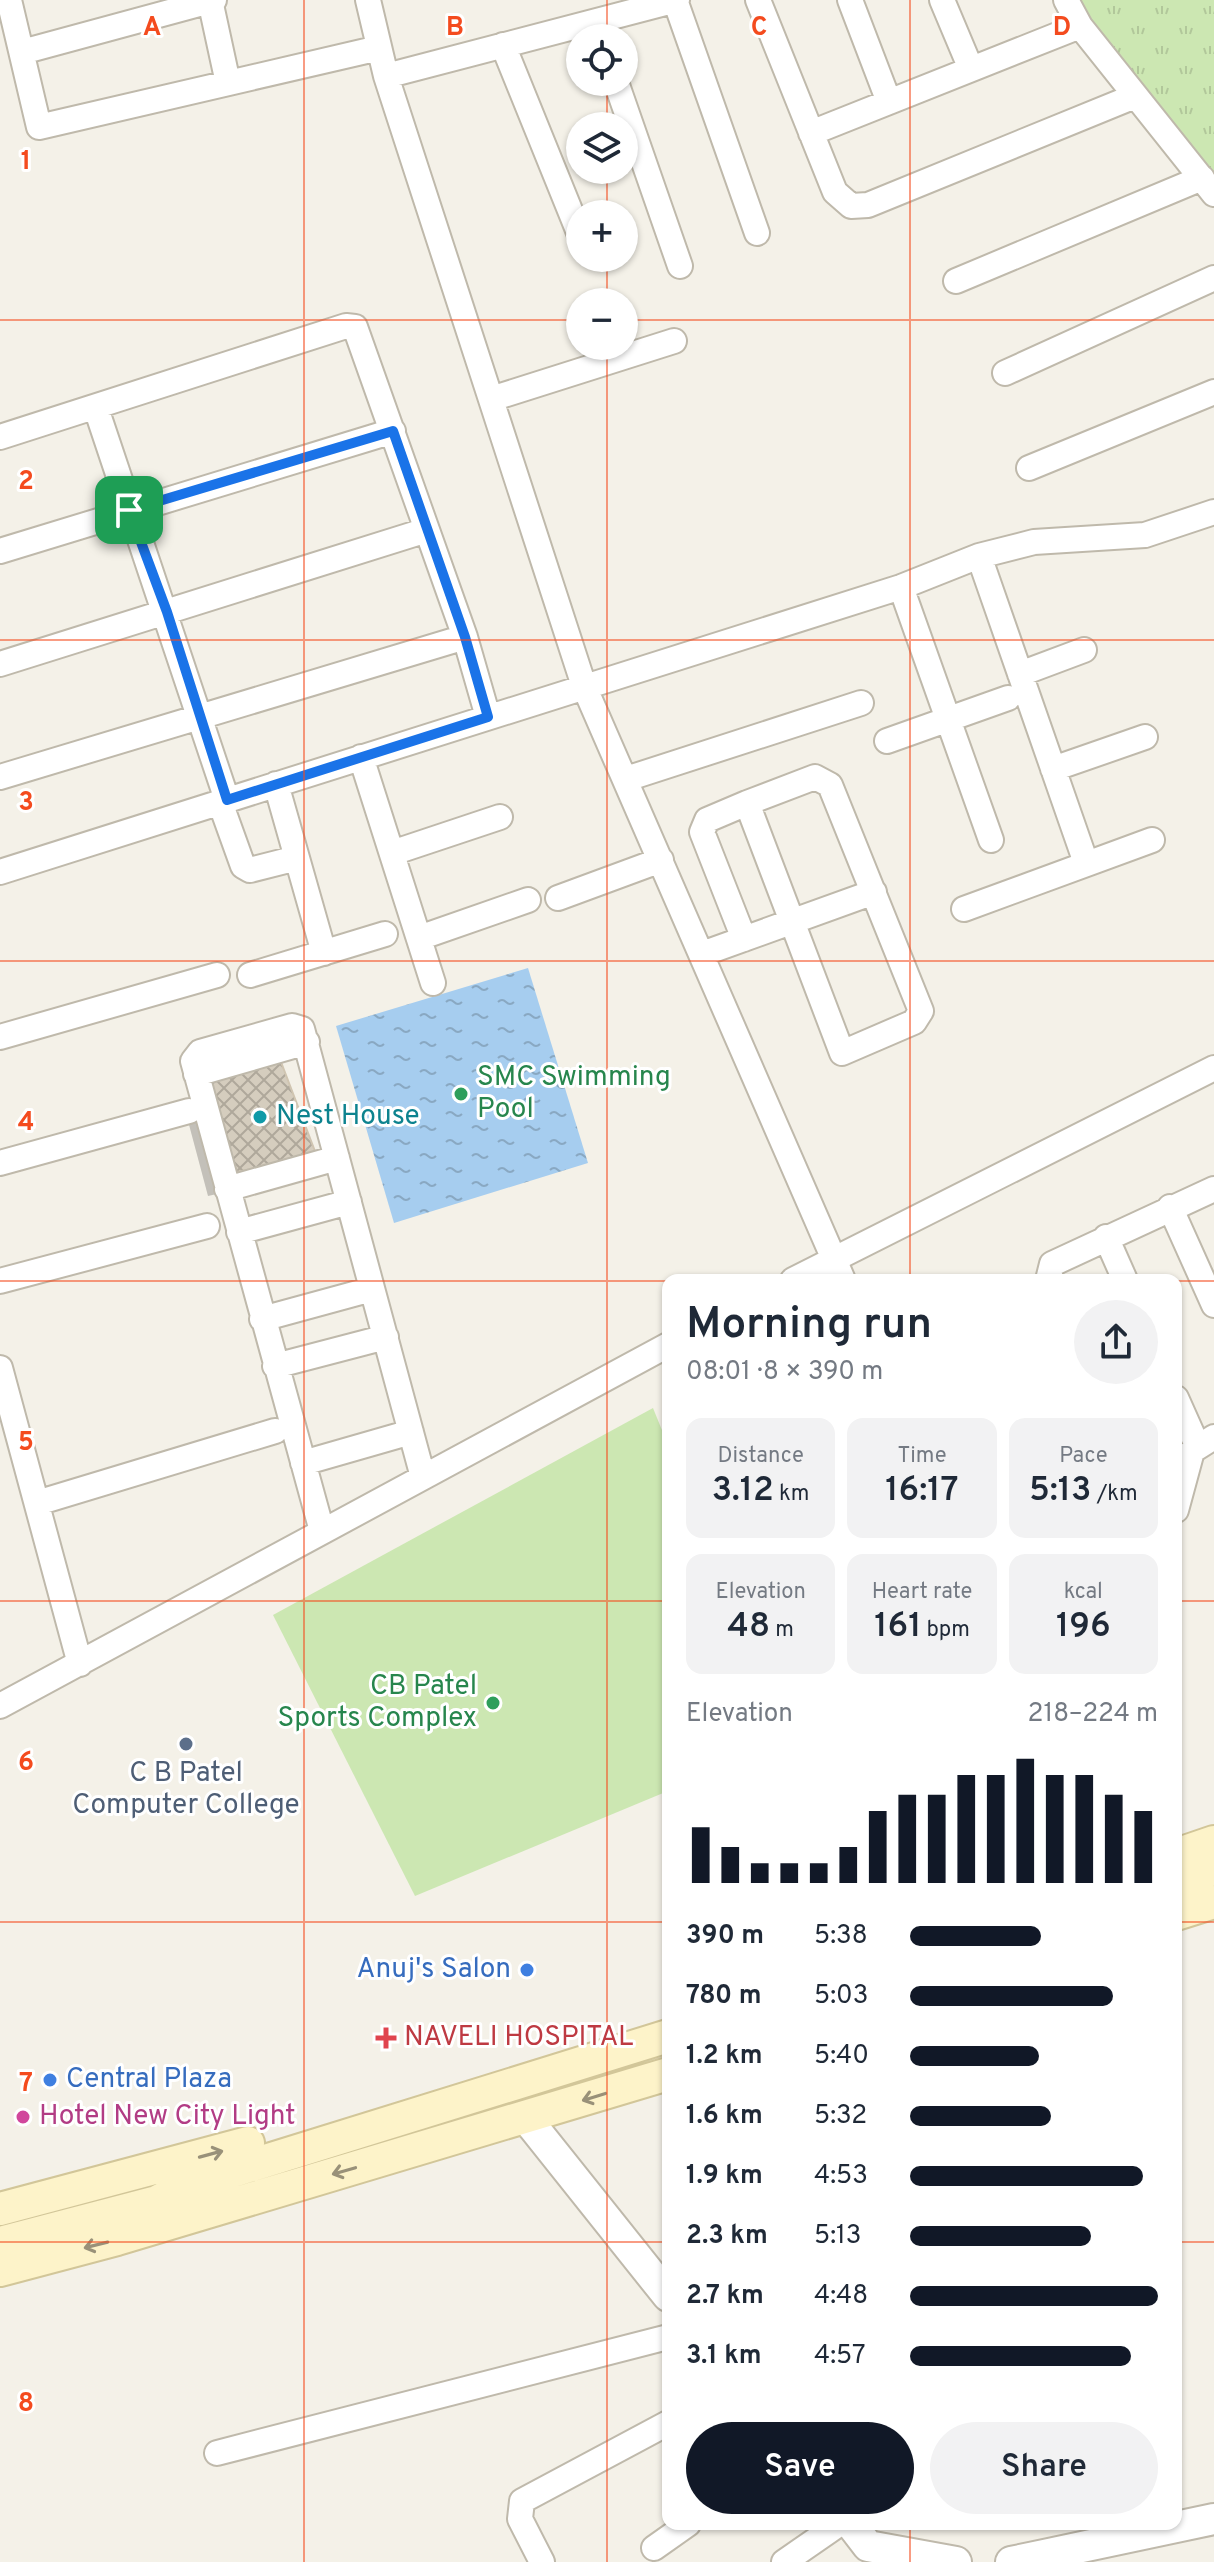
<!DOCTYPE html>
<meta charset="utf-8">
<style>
body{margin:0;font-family:Overpass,sans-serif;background:#f2f2f3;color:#1f2937;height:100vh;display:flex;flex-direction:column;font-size:30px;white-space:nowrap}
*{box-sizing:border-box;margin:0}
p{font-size:26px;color:#747a83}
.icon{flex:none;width:44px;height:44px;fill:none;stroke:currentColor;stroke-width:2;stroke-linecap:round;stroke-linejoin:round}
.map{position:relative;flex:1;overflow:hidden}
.drawer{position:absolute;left:662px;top:1274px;width:520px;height:1256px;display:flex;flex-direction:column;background:#fff;border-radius:16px;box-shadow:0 2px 6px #0004}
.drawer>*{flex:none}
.buttons{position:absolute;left:566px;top:24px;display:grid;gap:16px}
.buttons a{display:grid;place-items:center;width:72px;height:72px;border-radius:50%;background:#fff;box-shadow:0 2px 6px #0004;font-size:40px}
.pin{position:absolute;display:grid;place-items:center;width:68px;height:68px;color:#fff;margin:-34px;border-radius:16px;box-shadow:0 4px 12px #0006}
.round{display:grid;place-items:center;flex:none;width:84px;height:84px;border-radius:42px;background:#f2f2f3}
.overview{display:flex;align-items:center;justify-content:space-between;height:136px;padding:0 24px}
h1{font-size:44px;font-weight:600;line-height:60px}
.stats{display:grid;grid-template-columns:repeat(3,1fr);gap:12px;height:136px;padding:8px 24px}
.stats div{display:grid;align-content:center;border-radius:16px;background:#f2f2f3;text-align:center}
.stats b{font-size:34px;font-weight:600}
.stats small{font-size:22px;font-weight:400}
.stats p{font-size:22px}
.chart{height:224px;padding:16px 24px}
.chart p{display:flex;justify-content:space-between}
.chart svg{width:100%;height:144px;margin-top:8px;stroke:#111827;stroke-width:6}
.action{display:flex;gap:16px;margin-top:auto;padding:16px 24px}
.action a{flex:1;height:92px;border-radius:48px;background:#111827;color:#fff;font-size:32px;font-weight:600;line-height:92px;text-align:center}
.action a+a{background:#f2f2f3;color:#1f2937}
ul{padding:0 24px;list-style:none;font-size:26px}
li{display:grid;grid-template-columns:128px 96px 1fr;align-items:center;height:60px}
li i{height:20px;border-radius:10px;background:#111827}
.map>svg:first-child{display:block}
</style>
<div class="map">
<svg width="1214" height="2562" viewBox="0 0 1214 2562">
<defs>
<pattern id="grass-tufts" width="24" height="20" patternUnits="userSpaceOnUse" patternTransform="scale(2)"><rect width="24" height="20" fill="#cce7b2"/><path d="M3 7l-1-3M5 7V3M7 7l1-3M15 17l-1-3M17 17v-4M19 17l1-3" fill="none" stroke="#b1c79a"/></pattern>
<pattern id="water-ripples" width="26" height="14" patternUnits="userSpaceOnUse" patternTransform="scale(2)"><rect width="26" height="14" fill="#a6cdef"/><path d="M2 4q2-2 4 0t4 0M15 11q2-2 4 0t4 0" fill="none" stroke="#89a8c2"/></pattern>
<pattern id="building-cross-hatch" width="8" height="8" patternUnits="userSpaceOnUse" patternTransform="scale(2)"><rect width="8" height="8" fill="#d5cdbe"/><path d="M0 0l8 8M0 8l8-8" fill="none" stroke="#afa89b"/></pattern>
</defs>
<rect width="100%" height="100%" fill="#f4f1e8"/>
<path fill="url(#grass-tufts)" d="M 1078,0 L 1214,0 L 1214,200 Z"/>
<path fill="#cce7b2" d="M 653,1408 L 668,1445 L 668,1791 L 415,1896 L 273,1615 Z"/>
<path fill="url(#water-ripples)" d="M 528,968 L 588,1163 L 394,1223 L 336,1026 Z"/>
<path fill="#0003" d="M 209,1081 L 289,1178 L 208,1196 L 184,1106 Z"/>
<path fill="url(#building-cross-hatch)" stroke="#d0c5b1" stroke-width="2" d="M 281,1062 L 316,1154 L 233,1173 L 208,1080 Z"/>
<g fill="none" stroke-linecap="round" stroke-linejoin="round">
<defs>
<path id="minor" d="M 9,0 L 39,127 L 379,48
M 210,0 L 228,83
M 368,0 L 386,76 L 584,686 L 843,1280
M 675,0 L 757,233
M 758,0 L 835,192 L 851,206 L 868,205 L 1135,96
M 850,0 L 889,102
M 942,0 L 971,69
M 1066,0 L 1080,26 L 1214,194
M 503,45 L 580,235
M 22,52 L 214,0
M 386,76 L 677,0
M 616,82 L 680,266
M 811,133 L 1080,26
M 956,281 L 1202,178
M 1005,373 L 1214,278
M 491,399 L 674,341
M 96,408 L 227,800
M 0,437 L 346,326 L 355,327 L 465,637 L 488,717
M 1029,468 L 1214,392
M 0,551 L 393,431
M 979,556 L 1086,863
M 901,587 L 991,840
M 0,664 L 427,530
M 1020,674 L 1084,650
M 887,741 L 1008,698
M 361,757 L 433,983
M 1053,769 L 1145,737
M 0,777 L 465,637
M 815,777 L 830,785 L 921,1011 L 914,1022 L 842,1053 L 747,803 Z
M 626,779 L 861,703
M 276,784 L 324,953
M 220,802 L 243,866 L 250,870 L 297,858
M 392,853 L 500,817
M 0,872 L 901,587 L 979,556 L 1034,542 L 1145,535 L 1214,512
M 558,898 L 661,860
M 964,909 L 1152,840
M 419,938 L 528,900
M 744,939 L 702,832 L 707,820 L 747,803
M 702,954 L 874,892
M 250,975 L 385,934
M 0,1037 L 217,975
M 196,1074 L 307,1042
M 0,1163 L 189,1111
M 227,1189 L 337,1158
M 1170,1207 L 1214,1305
M 239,1232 L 349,1202
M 1106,1237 L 1125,1280
M 793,1280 L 1214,1068
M 1048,1280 L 1052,1264 L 1214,1189
M 0,1281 L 207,1226
M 262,1319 L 372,1289
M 275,1366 L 386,1337
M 0,1368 L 80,1664
M 1176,1398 L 1197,1445
M 303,1463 L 411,1432
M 37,1503 L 275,1431
M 1176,1510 L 1192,1451 L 1214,1437
M 322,1531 L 193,1061 L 200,1052 L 292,1026 L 302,1029 L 423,1477
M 0,1706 L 668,1345
M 217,2453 L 668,2337
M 654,2548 L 688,2524
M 542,2562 L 520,2519 L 522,2501 L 668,2423
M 784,2562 L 839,2524"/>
<path id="tertiary" d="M 526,2118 L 668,2296
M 851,2524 L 868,2546 L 956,2562
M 1011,2562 L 1214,2519"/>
<path id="secondary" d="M 1176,1855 L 1214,1842
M 1176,1881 L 1214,1869
M 1176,1914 L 1214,1902
M 0,2209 L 248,2143
M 0,2243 L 157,2202 L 191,2184 L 668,2036
M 0,2270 L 117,2239 L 668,2074"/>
</defs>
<use href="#minor" stroke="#bfb9ab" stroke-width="28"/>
<use href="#tertiary" stroke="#bfb9ab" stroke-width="34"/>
<use href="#secondary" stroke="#d2c699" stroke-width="36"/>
<use href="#minor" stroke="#fff" stroke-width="24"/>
<use href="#tertiary" stroke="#fff" stroke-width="30"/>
<use href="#secondary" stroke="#fdf3c9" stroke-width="32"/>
</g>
<defs><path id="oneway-shaft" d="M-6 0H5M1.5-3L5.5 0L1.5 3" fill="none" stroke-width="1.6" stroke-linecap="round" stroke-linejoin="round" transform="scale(2)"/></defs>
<g stroke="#999179">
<use href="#oneway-shaft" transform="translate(594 2097) rotate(163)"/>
<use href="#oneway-shaft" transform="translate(211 2154) rotate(-15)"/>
<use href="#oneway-shaft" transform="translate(344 2171) rotate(164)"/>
<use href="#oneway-shaft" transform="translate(96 2245) rotate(166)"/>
</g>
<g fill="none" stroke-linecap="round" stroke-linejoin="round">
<defs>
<path id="route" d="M 393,431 L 465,637 L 488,717 L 227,800 L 167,612 L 129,510 Z"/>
</defs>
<use href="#route" stroke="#fff" stroke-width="16"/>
<use href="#route" stroke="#1a73e8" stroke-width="10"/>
</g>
<path fill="none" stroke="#f44b1e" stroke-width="2" stroke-opacity="0.55" d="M 304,0 L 304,2562M 607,0 L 607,38M 910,0 L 910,1280M 607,82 L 607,126M 607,170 L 607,214M 607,258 L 607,302M 0,320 L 580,320M 624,320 L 1214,320M 607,346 L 607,2562M 0,640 L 1214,640M 0,961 L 1214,961M 0,1281 L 668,1281M 1176,1281 L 1214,1281M 0,1601 L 668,1601M 1176,1601 L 1214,1601M 0,1922 L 668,1922M 1176,1922 L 1214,1922M 0,2242 L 668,2242M 1176,2242 L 1214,2242M 910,2524 L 910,2562"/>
<g fill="#2e9e5b" stroke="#fff" stroke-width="3">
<circle cx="461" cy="1094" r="8"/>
<circle cx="493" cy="1703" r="8"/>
</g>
<circle fill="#0f9aa8" stroke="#fff" stroke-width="3" cx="260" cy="1117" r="8"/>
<circle fill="#5c6f8a" stroke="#fff" stroke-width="3" cx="186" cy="1744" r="8"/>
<g fill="#3f7fe0" stroke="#fff" stroke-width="3">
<circle cx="527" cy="1970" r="8"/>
<circle cx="50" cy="2080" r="8"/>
</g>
<path fill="#e0444e" stroke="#fff" stroke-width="3" d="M382 2026h8v8h8v8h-8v8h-8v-8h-8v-8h8z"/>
<circle fill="#d1479c" stroke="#fff" stroke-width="3" cx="23" cy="2117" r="8"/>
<g text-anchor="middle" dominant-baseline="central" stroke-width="6" stroke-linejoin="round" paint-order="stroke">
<g font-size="28" fill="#27864d" stroke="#fff" text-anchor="start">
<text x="477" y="1078">SMC Swimming<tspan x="477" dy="32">Pool</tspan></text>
<text x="477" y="1687" text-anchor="end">CB Patel<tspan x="477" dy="32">Sports Complex</tspan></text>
</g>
<g font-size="28" fill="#0d838f" stroke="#fff" text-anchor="start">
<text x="276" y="1117">Nest House</text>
</g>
<g font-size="28" fill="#4e5e75" stroke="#fff">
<text x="186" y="1774">C B Patel<tspan x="186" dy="32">Computer College</tspan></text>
</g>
<g font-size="28" fill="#366cbe" stroke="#fff" text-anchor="end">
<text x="511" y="1970">Anuj's Salon</text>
<text x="66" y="2080" text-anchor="start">Central Plaza</text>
</g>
<g font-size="28" fill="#be3a42" stroke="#fff" text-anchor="start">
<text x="404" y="2038">NAVELI HOSPITAL</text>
</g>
<g font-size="28" fill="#b23c85" stroke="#fff" text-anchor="start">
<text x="39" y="2117">Hotel New City Light</text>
</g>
</g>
<g font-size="26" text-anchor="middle" font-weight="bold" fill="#f44b1e" stroke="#fff" stroke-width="6" stroke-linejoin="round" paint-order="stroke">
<text x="152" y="35">A</text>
<text x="455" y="35">B</text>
<text x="759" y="35">C</text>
<text x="1062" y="35">D</text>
<text x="26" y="169">1</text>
<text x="26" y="489">2</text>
<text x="26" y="810">3</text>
<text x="26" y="1130">4</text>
<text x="26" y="1450">5</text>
<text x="26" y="1770">6</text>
<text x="26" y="2091">7</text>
<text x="26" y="2411">8</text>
</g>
</svg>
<div class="buttons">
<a><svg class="icon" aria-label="locate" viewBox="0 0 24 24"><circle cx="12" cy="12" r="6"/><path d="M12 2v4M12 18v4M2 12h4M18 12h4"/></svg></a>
<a><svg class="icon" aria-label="layers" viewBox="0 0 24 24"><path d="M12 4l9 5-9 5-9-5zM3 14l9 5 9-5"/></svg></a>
<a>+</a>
<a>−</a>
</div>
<div class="pin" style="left:129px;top:510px;background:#1e9e55"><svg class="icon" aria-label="arrive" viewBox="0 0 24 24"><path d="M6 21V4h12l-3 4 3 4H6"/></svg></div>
<section class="drawer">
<div class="overview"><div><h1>Morning run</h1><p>08:01 · 8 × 390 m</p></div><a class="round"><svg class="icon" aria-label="share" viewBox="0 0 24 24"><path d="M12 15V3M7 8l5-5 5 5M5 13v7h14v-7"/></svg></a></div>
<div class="stats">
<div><p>Distance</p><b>3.12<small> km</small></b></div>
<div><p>Time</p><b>16:17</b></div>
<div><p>Pace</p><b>5:13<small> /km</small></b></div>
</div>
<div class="stats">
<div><p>Elevation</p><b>48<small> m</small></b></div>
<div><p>Heart rate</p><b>161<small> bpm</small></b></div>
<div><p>kcal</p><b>196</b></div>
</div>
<div class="chart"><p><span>Elevation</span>218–224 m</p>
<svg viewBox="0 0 160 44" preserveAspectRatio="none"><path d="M5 44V27M15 44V33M25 44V38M35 44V38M45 44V38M55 44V33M65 44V22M75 44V17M85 44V17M95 44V11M105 44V11M115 44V6M125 44V11M135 44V11M145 44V17M155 44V22"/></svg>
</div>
<ul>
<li><b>390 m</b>5:38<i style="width:53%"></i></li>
<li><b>780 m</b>5:03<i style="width:82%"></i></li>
<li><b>1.2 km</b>5:40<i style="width:52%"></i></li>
<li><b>1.6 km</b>5:32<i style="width:57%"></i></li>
<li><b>1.9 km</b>4:53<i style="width:94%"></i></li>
<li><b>2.3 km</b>5:13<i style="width:73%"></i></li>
<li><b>2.7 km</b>4:48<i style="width:100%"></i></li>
<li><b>3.1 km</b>4:57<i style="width:89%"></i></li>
</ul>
<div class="action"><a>Save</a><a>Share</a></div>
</section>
</div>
